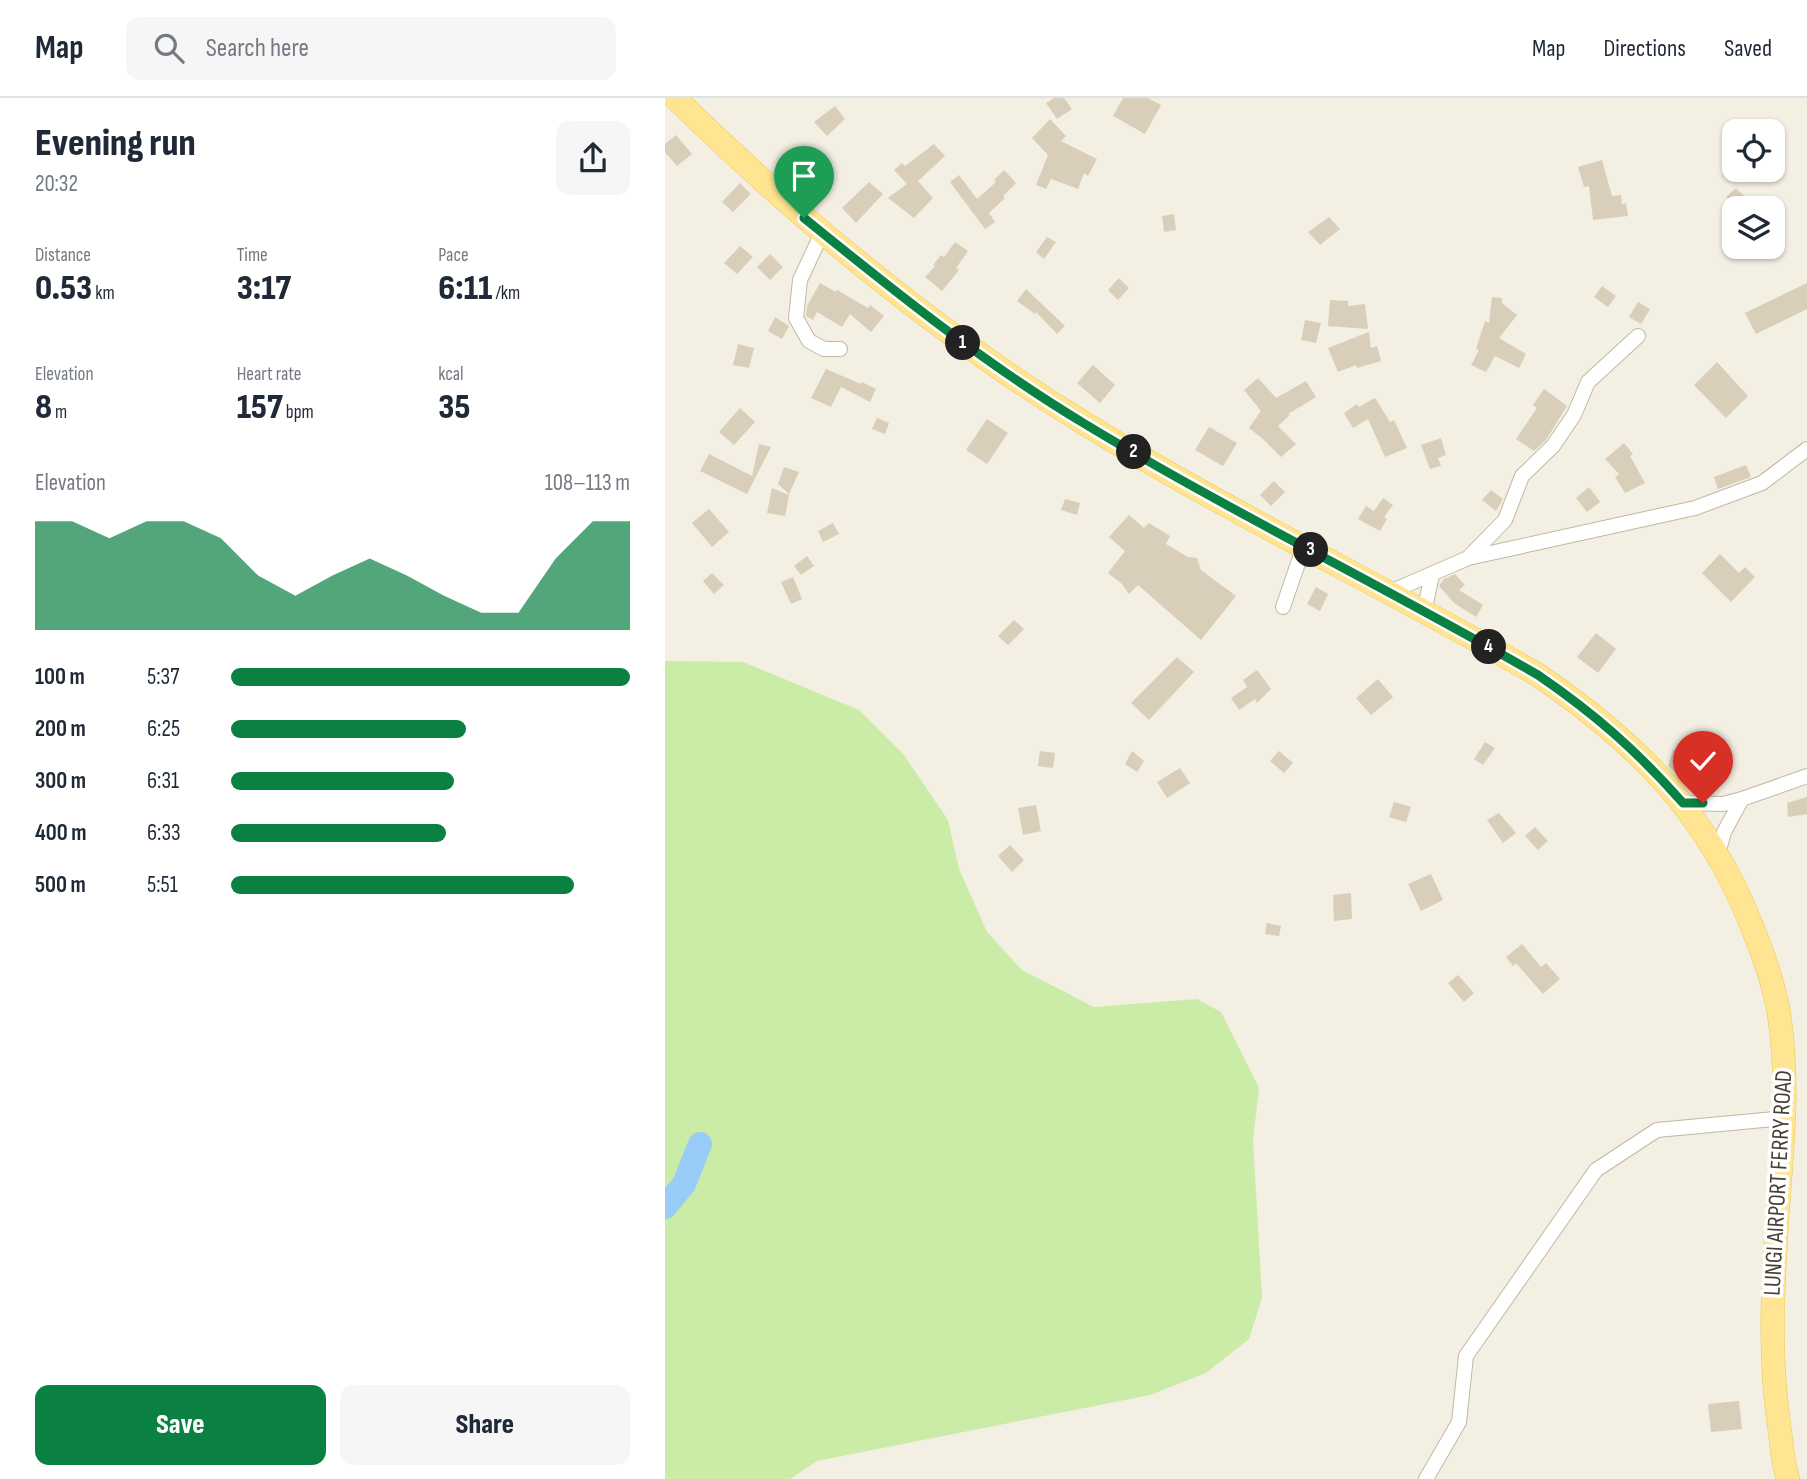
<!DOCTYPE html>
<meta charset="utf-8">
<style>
body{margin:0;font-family:"Sofia Sans Condensed",sans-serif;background:#f6f6f7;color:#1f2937;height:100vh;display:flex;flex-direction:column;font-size:26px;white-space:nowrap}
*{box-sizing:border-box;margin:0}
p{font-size:23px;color:#747a83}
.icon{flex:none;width:38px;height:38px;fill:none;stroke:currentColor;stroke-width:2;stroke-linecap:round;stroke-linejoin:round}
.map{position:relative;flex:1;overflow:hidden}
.drawer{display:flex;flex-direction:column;background:#fff;width:665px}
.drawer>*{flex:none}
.tools{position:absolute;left:1057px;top:21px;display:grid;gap:14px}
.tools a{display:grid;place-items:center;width:63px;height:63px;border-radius:14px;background:#fff;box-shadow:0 2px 5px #0004;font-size:35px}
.pin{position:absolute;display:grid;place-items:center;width:60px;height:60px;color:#fff;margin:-72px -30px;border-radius:50% 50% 50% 0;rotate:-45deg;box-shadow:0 0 7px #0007}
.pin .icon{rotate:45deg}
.km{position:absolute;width:35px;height:35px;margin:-18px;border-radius:50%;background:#222;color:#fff;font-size:19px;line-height:35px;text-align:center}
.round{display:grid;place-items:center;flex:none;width:74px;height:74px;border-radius:14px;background:#f6f6f7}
.head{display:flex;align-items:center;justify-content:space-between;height:119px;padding:0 35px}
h1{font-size:38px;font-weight:800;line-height:52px}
.metrics{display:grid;grid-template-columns:repeat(3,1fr);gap:10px;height:119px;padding:7px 35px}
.metrics div{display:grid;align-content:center}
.metrics b{font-size:35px;font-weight:800}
.metrics small{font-size:19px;font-weight:400}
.metrics p{font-size:19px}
.chart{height:196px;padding:14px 35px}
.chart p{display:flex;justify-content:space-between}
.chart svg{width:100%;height:126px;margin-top:7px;fill:#0b8043;opacity:.7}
.primary-button{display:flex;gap:14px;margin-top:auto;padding:14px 35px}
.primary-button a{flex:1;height:80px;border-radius:14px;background:#0b8043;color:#fff;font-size:28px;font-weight:800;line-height:80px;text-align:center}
.primary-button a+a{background:#f6f6f7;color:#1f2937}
ul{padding:0 35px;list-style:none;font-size:23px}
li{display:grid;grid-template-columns:112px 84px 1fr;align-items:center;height:52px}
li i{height:18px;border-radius:9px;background:#0b8043}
header{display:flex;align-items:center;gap:42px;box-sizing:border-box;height:98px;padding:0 35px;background:#fff;border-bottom:2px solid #e0e1e3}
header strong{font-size:33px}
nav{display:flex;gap:38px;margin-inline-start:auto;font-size:24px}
.search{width:490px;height:63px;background:#f6f6f7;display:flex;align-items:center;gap:18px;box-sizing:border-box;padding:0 24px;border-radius:14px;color:#747a83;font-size:26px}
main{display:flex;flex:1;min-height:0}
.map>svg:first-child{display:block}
</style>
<header>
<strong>Map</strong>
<div class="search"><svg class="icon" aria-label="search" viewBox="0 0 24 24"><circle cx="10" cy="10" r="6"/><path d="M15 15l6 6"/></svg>Search here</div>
<nav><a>Map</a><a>Directions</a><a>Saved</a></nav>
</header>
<main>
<section class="drawer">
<div class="head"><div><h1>Evening run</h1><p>20:32</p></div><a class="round"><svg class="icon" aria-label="share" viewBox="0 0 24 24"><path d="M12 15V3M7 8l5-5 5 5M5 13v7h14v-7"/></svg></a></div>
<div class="metrics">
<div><p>Distance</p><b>0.53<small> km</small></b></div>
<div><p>Time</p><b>3:17</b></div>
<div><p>Pace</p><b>6:11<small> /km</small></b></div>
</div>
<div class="metrics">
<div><p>Elevation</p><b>8<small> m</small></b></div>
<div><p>Heart rate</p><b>157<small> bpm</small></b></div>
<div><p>kcal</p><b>35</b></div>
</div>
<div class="chart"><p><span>Elevation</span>108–113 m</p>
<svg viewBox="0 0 160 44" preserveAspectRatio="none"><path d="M0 44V6L10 6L20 12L30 6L40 6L50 12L60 25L70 32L80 25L90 19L100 25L110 32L120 38L130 38L140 19L150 6L160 6V44z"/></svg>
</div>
<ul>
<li><b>100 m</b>5:37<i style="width:100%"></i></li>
<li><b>200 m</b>6:25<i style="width:59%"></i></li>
<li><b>300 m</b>6:31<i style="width:56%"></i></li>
<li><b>400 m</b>6:33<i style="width:54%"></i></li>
<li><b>500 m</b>5:51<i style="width:86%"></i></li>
</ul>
<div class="primary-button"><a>Save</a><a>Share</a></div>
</section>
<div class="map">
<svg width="1142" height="1381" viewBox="0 0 1142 1381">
<rect width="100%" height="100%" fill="#f3efe3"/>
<path fill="#caeca7" d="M 0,563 L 78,564 L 194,612 L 239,657 L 283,722 L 294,771 L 322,834 L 357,872 L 429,909 L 532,901 L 556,914 L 594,990 L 588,1042 L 597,1200 L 584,1241 L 541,1275 L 485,1297 L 152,1363 L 125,1381 L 0,1381 Z"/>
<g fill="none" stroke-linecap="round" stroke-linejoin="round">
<path stroke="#99ccf7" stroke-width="24" d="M 0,1109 L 19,1086 L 35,1046"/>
</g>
<path fill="#d9ceba" d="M 389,0 L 399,0 L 407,11 L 392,21 L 381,5 Z
M 458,0 L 483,0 L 496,7 L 480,36 L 448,18 Z
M 170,8 L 180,21 L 162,38 L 149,24 Z
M 385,21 L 401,38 L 396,43 L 432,61 L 423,78 L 419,75 L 413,91 L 386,81 L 381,91 L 371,87 L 383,57 L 367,40 Z
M 11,37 L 27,56 L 12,68 L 0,54 L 0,46 Z
M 269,46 L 280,58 L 253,83 L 268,100 L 249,120 L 223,100 L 242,86 L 229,72 L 237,65 L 240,68 Z
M 937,62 L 947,98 L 956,97 L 957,106 L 961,105 L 963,118 L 928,122 L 924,88 L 919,89 L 913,69 Z
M 339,72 L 351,85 L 338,98 L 340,100 L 324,115 L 330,124 L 320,131 L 285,84 L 294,77 L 312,101 L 331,84 L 329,82 Z
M 204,84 L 218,96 L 191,125 L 177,110 Z
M 75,85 L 86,96 L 68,114 L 57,104 Z
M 1071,90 L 1091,110 L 1072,110 L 1061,99 Z
M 509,116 L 511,132 L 499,134 L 497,118 Z
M 664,119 L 675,131 L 655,147 L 643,134 Z
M 382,139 L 391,144 L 379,161 L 371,154 Z
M 290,144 L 303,153 L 291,170 L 294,172 L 277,193 L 260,179 L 270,168 L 268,167 L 276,157 L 279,159 Z
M 75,148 L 88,159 L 72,176 L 59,165 Z
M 105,156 L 118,169 L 105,182 L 92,169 Z
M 454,180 L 464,190 L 453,202 L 443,192 Z
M 155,185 L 171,194 L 172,192 L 203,210 L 205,207 L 219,218 L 206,234 L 185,216 L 177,229 L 152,214 L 148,222 L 141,218 L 142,208 Z
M 1142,185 L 1142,211 L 1091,236 L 1080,215 Z
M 937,188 L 951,198 L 943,209 L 929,199 Z
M 361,191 L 400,228 L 392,236 L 371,214 L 370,216 L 352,203 Z
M 827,199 L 837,200 L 837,205 L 852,217 L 834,240 L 861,256 L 854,270 L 830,258 L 821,274 L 806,267 L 814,252 L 811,251 L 820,223 L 824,225 Z
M 665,202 L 683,203 L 683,208 L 700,206 L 703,231 L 663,228 Z
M 973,204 L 985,211 L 976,226 L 964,219 Z
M 110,219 L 124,228 L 117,241 L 103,233 Z
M 640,222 L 656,225 L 651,245 L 636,242 Z
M 704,234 L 706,250 L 712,248 L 716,263 L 692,270 L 691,267 L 673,274 L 663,250 Z
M 73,246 L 89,250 L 84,270 L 68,267 Z
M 1052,264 L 1083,298 L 1061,320 L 1029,287 Z
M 428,267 L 450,287 L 435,305 L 412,285 Z
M 161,271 L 196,286 L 197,284 L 211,291 L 205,304 L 176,289 L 166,309 L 146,300 Z
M 593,280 L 611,300 L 641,283 L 651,299 L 623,316 L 625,317 L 613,328 L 631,346 L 616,359 L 598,341 L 584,330 L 596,313 L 579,292 Z
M 879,291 L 902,308 L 881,342 L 869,353 L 851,341 L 872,310 L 868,307 Z
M 710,300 L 725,324 L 729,322 L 742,350 L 720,359 L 703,321 L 688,330 L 679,315 L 692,306 L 694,309 Z
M 75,310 L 90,324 L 69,347 L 54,334 Z
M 212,320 L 224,325 L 220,336 L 207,331 Z
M 322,321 L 343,335 L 322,366 L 301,352 Z
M 544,329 L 572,345 L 558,368 L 530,352 Z
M 776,340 L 781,357 L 773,360 L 776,368 L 765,371 L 756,347 Z
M 959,345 L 968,356 L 965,358 L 980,385 L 960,395 L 950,379 L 954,376 L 940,361 Z
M 94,346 L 106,349 L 82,396 L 35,373 L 44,356 L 87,378 Z
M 1081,367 L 1086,379 L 1053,391 L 1049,379 Z
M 119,369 L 134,374 L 124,396 L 113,386 Z
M 609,383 L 620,394 L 606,408 L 595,397 Z
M 924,389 L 935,404 L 922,414 L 911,400 Z
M 107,390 L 124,397 L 120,418 L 102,415 Z
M 826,392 L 838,401 L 831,413 L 817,402 Z
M 718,400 L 728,407 L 719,419 L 722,421 L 715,433 L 693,421 L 701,408 L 709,413 Z
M 400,401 L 415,405 L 412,417 L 396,412 Z
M 44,411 L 64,434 L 47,449 L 27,425 Z
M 464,417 L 479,430 L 484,425 L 505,438 L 501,446 L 523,459 L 532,460 L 536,472 L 571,498 L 536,542 L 473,487 L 464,496 L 457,486 L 443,475 L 460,453 L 444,439 Z
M 168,425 L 174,436 L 158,444 L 153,433 Z
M 1055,456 L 1074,475 L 1080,469 L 1090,479 L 1066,504 L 1037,475 Z
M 142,458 L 149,468 L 136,477 L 129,468 Z
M 47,475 L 59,487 L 49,496 L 38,483 Z
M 790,476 L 800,487 L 794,492 L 818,507 L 811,519 L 789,505 L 774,488 L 779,481 Z
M 128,479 L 137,501 L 126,506 L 116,484 Z
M 651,489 L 663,496 L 655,513 L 642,506 Z
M 349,522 L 359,531 L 343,547 L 333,538 Z
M 931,535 L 951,551 L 933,575 L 912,559 Z
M 512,559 L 529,574 L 484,622 L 466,605 Z
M 592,572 L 606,591 L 592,605 L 590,601 L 574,612 L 566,600 L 582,589 L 578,582 Z
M 713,581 L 728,599 L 706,617 L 691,600 Z
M 820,644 L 830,650 L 818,667 L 809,661 Z
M 1008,652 L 1020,654 L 1009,674 L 1003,668 Z
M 375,653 L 390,655 L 388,670 L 373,668 Z
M 467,653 L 479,663 L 472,674 L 460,666 Z
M 614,653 L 628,665 L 619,675 L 605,663 Z
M 515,670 L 525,685 L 502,700 L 492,684 Z
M 1142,699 L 1142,716 L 1123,719 L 1122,705 Z
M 729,704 L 746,709 L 741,724 L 724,719 Z
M 371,707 L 376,733 L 358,737 L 353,710 Z
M 834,715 L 851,735 L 838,745 L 822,722 Z
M 870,729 L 883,743 L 873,752 L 860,738 Z
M 345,747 L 359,762 L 347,774 L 333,758 Z
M 766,776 L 778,802 L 756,813 L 743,786 Z
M 686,795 L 687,821 L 669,823 L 668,797 Z
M 602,825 L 616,828 L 614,838 L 600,836 Z
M 857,846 L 876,869 L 881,865 L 895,881 L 878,896 L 851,865 L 848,868 L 841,859 Z
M 793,877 L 809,895 L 799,904 L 783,885 Z
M 1074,1303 L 1077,1331 L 1046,1334 L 1043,1306 Z"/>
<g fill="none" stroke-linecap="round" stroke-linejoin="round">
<defs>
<path id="minor" d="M 157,135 L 135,182 L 131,220 L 144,243 L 159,251 L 175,251
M 804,459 L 840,422 L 857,378 L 888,348 L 909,317 L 923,284 L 973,238
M 723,495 L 803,460 L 1030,410 L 1097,385 L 1142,351
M 618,509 L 639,448
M 759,514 L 767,477
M 1018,705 L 1058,706 L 1077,701 L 1142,678
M 1053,756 L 1059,734 L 1077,701
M 761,1381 L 794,1324 L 801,1258 L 931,1072 L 992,1032 L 1120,1020"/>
<path id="primary" d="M 10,0 C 135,122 270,234 419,325 C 566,416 723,490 873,577 C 971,644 1041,713 1086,826 C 1098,855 1109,885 1114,916 C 1124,980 1118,1043 1113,1107 C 1108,1183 1103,1258 1115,1334 C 1117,1350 1118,1366 1123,1381"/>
</defs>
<use href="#minor" stroke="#c0b8a5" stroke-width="16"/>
<use href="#primary" stroke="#efc856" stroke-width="24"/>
<use href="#minor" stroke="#fff" stroke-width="14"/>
<use href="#primary" stroke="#ffe591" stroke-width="23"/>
</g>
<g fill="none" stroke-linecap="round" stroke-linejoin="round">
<defs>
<path id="route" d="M 139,120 C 229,193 320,266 420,326 C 567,415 723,490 873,577 C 930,616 972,653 1018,705 L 1038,705"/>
</defs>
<use href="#route" stroke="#fff" stroke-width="14"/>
<use href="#route" stroke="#0b8043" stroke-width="9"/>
</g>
<g text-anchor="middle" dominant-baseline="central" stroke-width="7" stroke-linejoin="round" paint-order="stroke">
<g font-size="24" fill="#463f33" stroke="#fff">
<text transform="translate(1113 1085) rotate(-87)">LUNGI AIRPORT FERRY ROAD</text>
</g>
</g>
</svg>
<div class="tools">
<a><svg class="icon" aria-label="locate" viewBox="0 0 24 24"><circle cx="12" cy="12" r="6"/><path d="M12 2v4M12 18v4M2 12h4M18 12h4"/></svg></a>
<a><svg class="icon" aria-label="layers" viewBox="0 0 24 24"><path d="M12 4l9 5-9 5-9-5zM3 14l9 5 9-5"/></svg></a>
</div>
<div class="pin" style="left:139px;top:120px;background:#1e9e55"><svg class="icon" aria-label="arrive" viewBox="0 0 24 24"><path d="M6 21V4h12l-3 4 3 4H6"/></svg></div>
<div class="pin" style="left:1038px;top:705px;background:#d93025"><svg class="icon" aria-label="check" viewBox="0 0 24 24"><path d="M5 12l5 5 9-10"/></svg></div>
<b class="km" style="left:298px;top:245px">1</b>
<b class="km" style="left:469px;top:354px">2</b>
<b class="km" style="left:646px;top:452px">3</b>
<b class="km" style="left:824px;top:549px">4</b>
</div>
</main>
